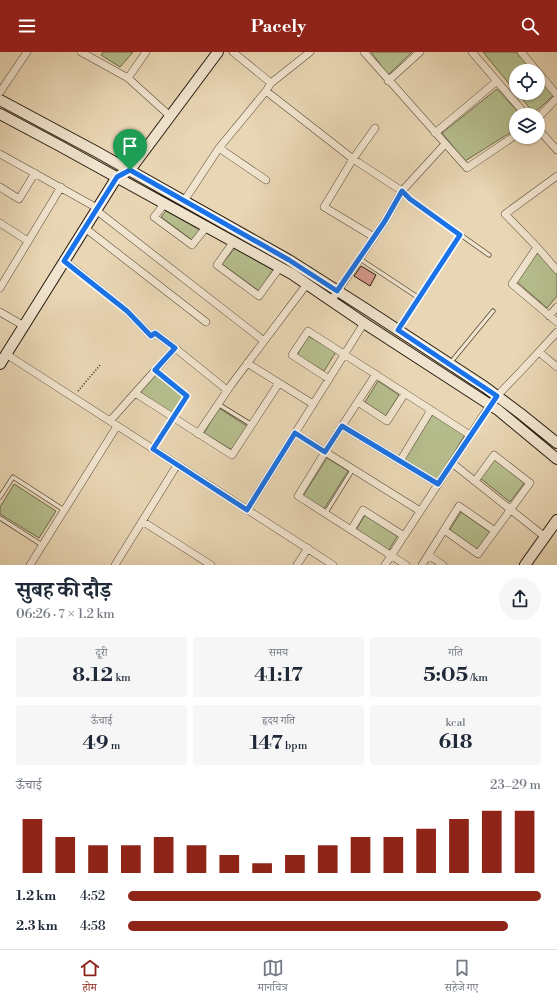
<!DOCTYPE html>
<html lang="hi">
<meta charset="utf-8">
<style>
body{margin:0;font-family:"Libre Bodoni","Noto Serif Devanagari",serif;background:#f6f6f7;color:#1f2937;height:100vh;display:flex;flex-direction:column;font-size:15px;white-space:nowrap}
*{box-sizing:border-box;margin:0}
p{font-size:13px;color:#747a83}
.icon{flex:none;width:22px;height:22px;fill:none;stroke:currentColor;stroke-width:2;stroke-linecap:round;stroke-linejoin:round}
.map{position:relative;height:513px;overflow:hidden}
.drawer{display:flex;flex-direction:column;background:#fff;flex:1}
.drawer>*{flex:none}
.tools{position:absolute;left:509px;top:12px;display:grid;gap:8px}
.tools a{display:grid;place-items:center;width:36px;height:36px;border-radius:50%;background:#fff;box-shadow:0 1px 3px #0004;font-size:20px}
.pin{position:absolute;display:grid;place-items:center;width:34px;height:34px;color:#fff;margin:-41px -17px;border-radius:50% 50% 50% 0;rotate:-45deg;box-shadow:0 0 4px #0007}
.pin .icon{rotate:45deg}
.round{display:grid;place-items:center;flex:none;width:42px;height:42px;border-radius:21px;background:#f6f6f7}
.head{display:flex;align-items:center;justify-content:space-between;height:68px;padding:0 16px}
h1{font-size:22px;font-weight:700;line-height:30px}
.metrics{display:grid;grid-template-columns:repeat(3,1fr);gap:6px;height:68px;padding:4px 16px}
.metrics div{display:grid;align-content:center;border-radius:4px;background:#f6f6f7;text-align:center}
.metrics b{font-size:20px;font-weight:700}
.metrics small{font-size:11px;font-weight:400}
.metrics p{font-size:11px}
.chart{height:112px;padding:8px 16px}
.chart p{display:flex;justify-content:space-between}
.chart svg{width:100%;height:72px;margin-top:4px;stroke:#8f2418;stroke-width:6}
ul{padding:0 16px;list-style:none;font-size:13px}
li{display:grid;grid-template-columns:64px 48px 1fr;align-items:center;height:30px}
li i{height:10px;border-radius:5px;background:#8f2418}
header{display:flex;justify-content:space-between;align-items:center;height:52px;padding:0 16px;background:#8f2418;color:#fff;font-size:18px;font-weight:700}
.tabs{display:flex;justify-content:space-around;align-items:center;height:56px;border-top:1px solid #e0e1e3;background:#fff;font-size:11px;color:#747a83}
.tabs a{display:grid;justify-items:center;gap:2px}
.tabs .on{color:#8f2418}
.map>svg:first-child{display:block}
</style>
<header><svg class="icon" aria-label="menu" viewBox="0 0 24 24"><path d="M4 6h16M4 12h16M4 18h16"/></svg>Pacely<svg class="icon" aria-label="search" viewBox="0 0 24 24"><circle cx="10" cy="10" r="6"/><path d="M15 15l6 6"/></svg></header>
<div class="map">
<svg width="557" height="513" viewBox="0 0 557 513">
<rect width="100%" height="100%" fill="#e9d6b4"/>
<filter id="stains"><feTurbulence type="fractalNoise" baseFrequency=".005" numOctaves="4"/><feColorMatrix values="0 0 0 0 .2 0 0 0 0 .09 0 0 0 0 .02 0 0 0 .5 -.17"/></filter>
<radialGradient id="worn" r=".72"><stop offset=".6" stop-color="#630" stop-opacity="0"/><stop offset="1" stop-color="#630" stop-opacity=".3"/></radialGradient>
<path fill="#b6be8e" stroke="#6d6c4e" d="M 103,0 L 133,0 L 120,15 L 101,3 Z
M 371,0 L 412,0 L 388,23 Z
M 483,0 L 516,0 L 533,19 L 516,19 L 516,40 Z
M 538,25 L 554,43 L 534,61 L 517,41 L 538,41 Z
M 497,37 L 521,63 L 516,63 L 516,77 L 465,109 L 442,81 Z
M 166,159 L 200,178 L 192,188 L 161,165 Z
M 235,196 L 273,218 L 259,239 L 222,212 Z
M 537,200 L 557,222 L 557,244 L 547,256 L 516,229 Z
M 308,284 L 336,300 L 324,319 L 297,303 Z
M 156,322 L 184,344 L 172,362 L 140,340 Z
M 378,329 L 399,343 L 386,364 L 365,350 Z
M 219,356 L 247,374 L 232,398 L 204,381 Z
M 432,363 L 465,383 L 437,428 L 404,408 Z
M 327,406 L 348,419 L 324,457 L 303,444 Z
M 495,407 L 525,430 L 510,450 L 480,426 Z
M 14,432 L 56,459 L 39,486 L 0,462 L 0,455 Z
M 461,460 L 490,480 L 477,498 L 449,479 Z
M 365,463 L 398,483 L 389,498 L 356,478 Z"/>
<path fill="#d7998b" stroke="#241b0f" d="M 361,214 L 376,223 L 370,234 L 354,224 Z"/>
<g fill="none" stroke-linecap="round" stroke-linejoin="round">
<defs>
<path id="lane" d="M 402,139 L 410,147 L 489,203
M 360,207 L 419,246
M 399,277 L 460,183
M 451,310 L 493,259
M 218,352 L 252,373
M 153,397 L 187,344 L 155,318
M 0,445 L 13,425 L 64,458
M 325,462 L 353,417
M 0,466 L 42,493"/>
<path id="street" d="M 81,0 L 128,26 L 170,64
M 233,0 L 271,31
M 364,0 L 467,116 L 516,83
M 472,0 L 526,63
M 521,0 L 537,19
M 538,20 L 557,43
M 128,26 L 146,0
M 388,29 L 420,0
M 266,39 L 353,107 L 402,139
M 0,40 L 27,0
M 538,66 L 557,46
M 538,77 L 557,98
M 435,81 L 497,29
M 219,96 L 266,128
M 0,102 L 97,156
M 557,124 L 505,162 L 537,195 L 557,218
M 0,135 L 19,147 L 35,121
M 184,149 L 219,96 L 266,39 L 271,31 L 310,0
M 165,151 L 154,165 L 192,193 L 207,174
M 96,158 L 264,289
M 0,171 L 28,189
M 85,176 L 206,270
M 374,185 L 324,155 L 353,107 L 375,76
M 234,189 L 217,213 L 259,244 L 280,215
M 537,195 L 512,232 L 557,270
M 65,209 L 127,259 L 151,284 L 155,281 L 175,296
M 0,236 L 61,135
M 331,249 L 385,169 L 402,139 L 445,92
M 0,260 L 24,274
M 549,264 L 557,255
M 539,300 L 557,315
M 6,302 L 333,513
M 247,311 L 313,352
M 376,322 L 325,400 L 298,444 L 406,513
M 329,327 L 292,303 L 308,279 L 470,383
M 135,341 L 232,403 L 279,331
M 358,350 L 387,369 L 405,341
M 110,369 L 175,296 L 227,338
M 342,374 L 438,432
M 295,381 L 420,459
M 198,382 L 231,333 L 307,232
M 400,409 L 431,358
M 452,411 L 545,485
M 247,458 L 364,271
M 142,469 L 211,513
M 351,478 L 363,458 L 404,484
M 444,478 L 478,502 L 530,431 L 494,403 L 475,429
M 428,503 L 443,513
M 30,513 L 117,374
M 115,513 L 177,413
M 297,513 L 308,496
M 385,513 L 490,353 L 497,344 L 522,318 L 557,280
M 422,513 L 459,454 L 495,479"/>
<path id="secondary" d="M 0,48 L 97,100 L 289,208 L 366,257 L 485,335 L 521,362 L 557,391
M 0,62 L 60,94 L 292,222 L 364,271 L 498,358 L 557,407
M 0,312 L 117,125 L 130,118 L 218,0
M 525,513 L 557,468"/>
</defs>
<use href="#lane" stroke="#554a38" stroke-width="5"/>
<use href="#street" stroke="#554a38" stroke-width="8"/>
<use href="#secondary" stroke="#241b0f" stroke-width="12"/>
<path stroke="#241b0f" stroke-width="1.5" stroke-dasharray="1 2" stroke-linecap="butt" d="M 78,339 L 101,312"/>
<use href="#lane" stroke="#f1e4ce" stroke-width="3.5"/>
<use href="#street" stroke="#f1e4ce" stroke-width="7"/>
<use href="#secondary" stroke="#f1e4ce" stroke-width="10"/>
</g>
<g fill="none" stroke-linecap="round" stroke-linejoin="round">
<defs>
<path id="route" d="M 130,118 L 289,208 L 337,239 L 385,169 L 402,139 L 410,147 L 460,183 L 398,278 L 497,344 L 438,432 L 342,374 L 325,400 L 295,381 L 247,458 L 153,397 L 187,344 L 155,318 L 175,296 L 155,281 L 151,284 L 127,259 L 64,209 L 117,125 Z"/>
</defs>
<use href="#route" stroke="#fff" stroke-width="8"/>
<use href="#route" stroke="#1a73e8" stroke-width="5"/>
</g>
<rect width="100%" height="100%" filter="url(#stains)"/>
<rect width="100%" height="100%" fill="url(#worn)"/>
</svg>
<div class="tools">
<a><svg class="icon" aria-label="locate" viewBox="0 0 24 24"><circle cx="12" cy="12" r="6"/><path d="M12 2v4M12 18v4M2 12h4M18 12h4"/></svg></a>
<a><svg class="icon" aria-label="layers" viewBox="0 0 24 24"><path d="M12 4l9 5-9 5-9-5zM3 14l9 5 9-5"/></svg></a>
</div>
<div class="pin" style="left:130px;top:118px;background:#1e9e55"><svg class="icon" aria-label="arrive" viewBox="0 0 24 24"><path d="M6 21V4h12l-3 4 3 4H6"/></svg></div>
</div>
<section class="drawer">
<div class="head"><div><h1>सुबह की दौड़</h1><p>06:26 · 7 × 1.2 km</p></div><a class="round"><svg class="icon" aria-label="share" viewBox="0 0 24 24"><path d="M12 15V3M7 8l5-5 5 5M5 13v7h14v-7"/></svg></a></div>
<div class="metrics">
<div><p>दूरी</p><b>8.12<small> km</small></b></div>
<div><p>समय</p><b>41:17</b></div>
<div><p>गति</p><b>5:05<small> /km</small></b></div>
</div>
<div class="metrics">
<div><p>ऊँचाई</p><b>49<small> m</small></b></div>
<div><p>हृदय गति</p><b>147<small> bpm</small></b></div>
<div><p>kcal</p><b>618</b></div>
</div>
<div class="chart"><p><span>ऊँचाई</span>23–29 m</p>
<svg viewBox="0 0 160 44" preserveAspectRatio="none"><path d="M5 44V11M15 44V22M25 44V27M35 44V27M45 44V22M55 44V27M65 44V33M75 44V38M85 44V33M95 44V27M105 44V22M115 44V22M125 44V17M135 44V11M145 44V6M155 44V6"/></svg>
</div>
<ul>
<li><b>1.2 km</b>4:52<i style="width:100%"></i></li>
<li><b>2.3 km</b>4:58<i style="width:92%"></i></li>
</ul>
</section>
<nav class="tabs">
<a class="on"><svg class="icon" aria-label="home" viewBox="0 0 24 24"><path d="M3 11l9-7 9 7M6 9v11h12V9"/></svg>होम</a>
<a><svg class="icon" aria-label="map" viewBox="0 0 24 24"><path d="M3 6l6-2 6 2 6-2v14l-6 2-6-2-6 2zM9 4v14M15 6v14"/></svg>मानचित्र</a>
<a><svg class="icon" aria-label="saved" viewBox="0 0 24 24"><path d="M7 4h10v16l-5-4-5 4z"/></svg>सहेजे गए</a>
</nav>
